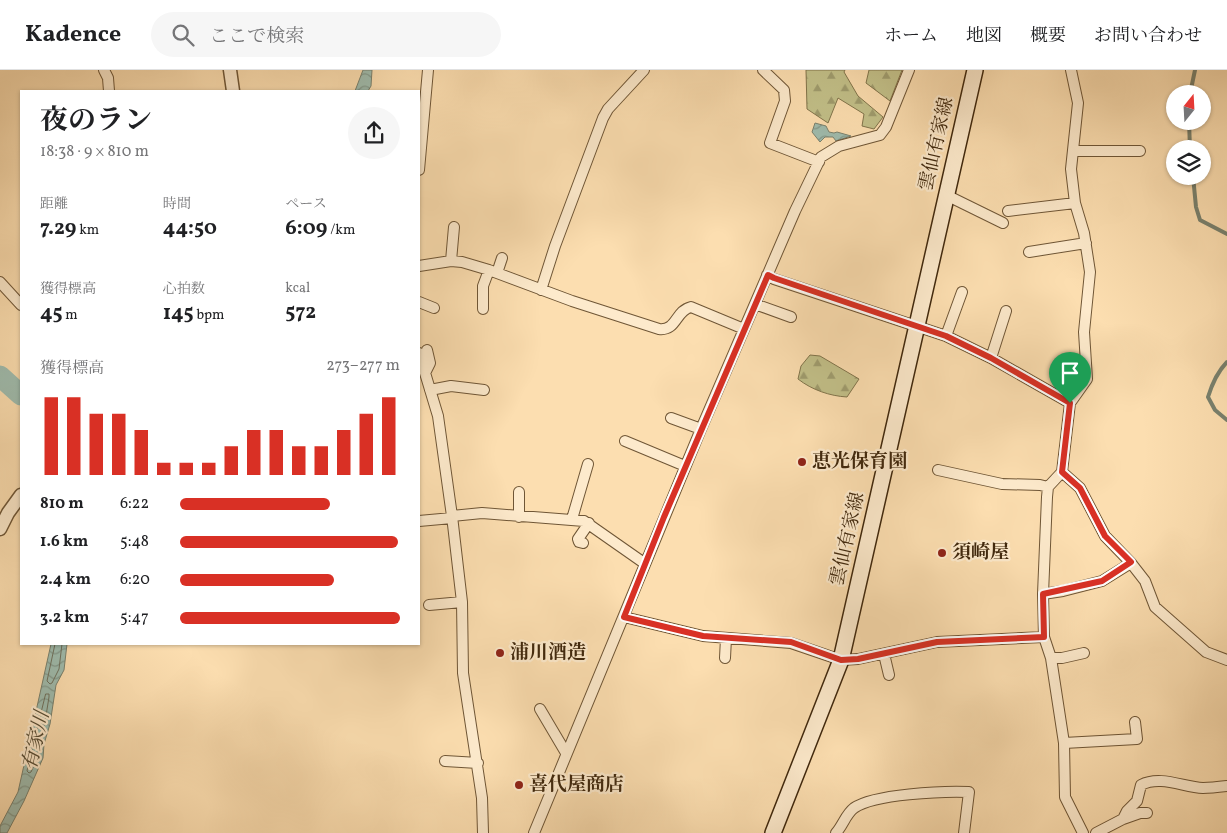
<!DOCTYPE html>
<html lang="ja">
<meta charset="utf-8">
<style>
body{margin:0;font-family:Vollkorn,"Noto Serif JP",serif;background:#f6f6f6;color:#202124;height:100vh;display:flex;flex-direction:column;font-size:19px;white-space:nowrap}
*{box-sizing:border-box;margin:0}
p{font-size:16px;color:#757577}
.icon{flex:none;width:28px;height:28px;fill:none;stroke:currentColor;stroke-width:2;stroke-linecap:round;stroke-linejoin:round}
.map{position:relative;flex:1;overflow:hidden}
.sheet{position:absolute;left:20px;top:20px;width:400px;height:555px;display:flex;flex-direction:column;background:#fff;border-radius:0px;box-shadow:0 1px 4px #0004}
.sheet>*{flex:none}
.needle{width:32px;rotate:18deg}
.fabs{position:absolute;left:1166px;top:15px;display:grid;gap:10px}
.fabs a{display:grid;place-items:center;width:45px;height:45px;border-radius:50%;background:#fff;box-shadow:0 1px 4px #0004;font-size:25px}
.pin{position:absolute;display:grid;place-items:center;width:42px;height:42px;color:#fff;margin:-51px -21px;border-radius:50% 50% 50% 0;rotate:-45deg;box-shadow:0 0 5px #0007}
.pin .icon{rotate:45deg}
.round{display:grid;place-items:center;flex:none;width:52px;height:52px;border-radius:26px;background:#f6f6f6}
.overview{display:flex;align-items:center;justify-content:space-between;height:85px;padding:0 20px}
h1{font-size:28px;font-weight:700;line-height:38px}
.stats{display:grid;grid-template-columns:repeat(3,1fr);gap:8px;height:85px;padding:5px 20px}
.stats div{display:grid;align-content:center}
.stats b{font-size:21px;font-weight:700}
.stats small{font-size:14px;font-weight:400}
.stats p{font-size:14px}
.chart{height:140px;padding:10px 20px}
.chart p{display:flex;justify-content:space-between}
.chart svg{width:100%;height:90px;margin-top:5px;stroke:#d93025;stroke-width:6}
ul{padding:0 20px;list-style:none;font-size:16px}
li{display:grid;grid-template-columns:80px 60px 1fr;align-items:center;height:38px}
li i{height:12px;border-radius:6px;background:#d93025}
header{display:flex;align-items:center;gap:30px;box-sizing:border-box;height:70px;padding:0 25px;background:#fff;border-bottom:1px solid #e0e0e0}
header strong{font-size:24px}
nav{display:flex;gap:28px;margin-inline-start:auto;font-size:18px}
.search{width:350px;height:45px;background:#f6f6f6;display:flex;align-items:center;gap:12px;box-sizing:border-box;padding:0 18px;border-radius:28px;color:#757577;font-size:19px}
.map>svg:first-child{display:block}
</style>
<header>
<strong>Kadence</strong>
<div class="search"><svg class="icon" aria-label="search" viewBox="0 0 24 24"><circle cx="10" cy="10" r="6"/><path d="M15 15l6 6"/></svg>ここで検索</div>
<nav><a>ホーム</a><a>地図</a><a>概要</a><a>お問い合わせ</a></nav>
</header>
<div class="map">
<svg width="1227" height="763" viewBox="0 0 1227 763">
<defs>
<pattern id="forest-firs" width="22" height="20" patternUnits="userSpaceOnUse" patternTransform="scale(1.25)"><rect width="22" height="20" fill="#c2c089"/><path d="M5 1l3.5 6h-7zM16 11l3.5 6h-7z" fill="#9f9c6e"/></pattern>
<pattern id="water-waves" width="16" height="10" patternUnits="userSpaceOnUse" patternTransform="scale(1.25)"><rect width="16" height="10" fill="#9fbcae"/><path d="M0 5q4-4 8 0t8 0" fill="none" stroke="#83998c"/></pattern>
</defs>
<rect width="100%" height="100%" fill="#fcdeb0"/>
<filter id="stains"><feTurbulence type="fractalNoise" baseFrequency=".004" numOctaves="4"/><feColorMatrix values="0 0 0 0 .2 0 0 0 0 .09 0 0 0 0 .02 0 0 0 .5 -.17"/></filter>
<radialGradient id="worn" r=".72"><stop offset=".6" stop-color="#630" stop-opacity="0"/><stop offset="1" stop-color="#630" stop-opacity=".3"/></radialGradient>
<path fill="url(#forest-firs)" stroke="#81744b" d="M 806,0 L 845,0 L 844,2 L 858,26 L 883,47 L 874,59 L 862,56 L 864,44 L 838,28 L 828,53 L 807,39 Z
M 869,0 L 902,0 L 890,31 L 866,13 Z
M 810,285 L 820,286 L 859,309 L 847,327 C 830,326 812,320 798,309 L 801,296 Z"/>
<path fill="url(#water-waves)" stroke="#79816e" d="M 363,0 L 372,0 L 371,16 L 368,21 L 355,21 Z
M 815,53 L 826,56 L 829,62 L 834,63 L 837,62 L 851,66 L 836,71 L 833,67 L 825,67 L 820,72 L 812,62 Z
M 51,574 L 67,574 L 64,600 L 56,615 L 50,654 L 44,674 L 43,688 L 24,731 L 7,763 L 0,763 L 0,756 L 18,722 Z"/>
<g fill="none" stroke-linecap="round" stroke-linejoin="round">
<path stroke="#70725e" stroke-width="1" d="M 55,574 L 47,611 L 50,614 L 52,613 L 59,599 L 62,574
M 46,624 L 49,624 L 49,627 L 45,652 L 39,672 L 38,687 L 31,702 L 29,703 L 27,701 L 28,696 Z"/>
<path stroke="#79816e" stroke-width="4" d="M 1190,24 L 1195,0
M 1189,51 L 1190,79
M 1193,106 L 1196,137 L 1200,150 L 1227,164
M 1227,292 C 1217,302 1212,314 1208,327 L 1215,340 L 1227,350"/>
<path stroke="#9fbcae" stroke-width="21" d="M 0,306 L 21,325"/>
<defs>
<path id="minor" d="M 104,0 L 108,8 L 109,21
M 763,0 L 784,20 L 785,31 L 770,73 L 819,92
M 1071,0 L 1078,33 L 1071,99 L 1075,133 L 1084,163 L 1090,202 L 1084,262 L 1087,309 L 1070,333 L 1062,402 L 1048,417 L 1047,427 L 1043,524 L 1044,567 L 1051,588 L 1064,673 L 1065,727 L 1083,763
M 1073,81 L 1140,81
M 419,100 L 428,0
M 946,125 L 1003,153
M 1008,141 L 1075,133
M 1029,182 L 1086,173
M 451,191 L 454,157
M 419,196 L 451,191 L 462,192 L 489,200 L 572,231 L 659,259 C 677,261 675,241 691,237 L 744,259
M 497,203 L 502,188
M 767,205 L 774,209 L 946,266 L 991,288 L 1070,333
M 0,212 L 21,235
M 541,220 L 555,176 L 603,48 L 608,39 L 644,0
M 419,232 L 434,238
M 755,234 L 791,247
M 483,239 L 483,216 L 489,200
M 946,266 L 962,222
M 419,283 L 438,346 L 452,446 L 462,532 L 463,603 L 482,728 L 483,763
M 991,288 L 1006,241
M 425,303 L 430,293 L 427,280
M 430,320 L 451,316 L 484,320
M 671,348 L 701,359
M 625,371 L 685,396
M 938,400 L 1002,414 L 1040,415 L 1048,417
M 1062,402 L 1080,418 L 1105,466 L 1131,493 L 1145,511 L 1155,537 L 1206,582 L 1227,590
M 519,422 L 519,447
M 452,446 L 482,443 L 584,451 L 644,493
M 572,449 L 588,394
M 419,451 L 452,448
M 583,473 L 579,472 L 578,469 L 589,453
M 1043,524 L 1063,521 L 1102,511 L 1131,493
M 429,535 L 462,532
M 624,547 L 703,566 L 791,573 L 841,590 L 858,589 L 937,572 L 1044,567
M 884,584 L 889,605
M 725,588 L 726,568
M 1051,588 L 1062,588 L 1084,583
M 540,639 L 566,683
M 1064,673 L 1137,669 L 1135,652
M 445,691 L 478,693
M 1123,749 L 1140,743 L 1147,743
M 534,763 L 701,359 L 795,141 L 821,87 L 839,76 L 880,65 L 886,57 L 909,0
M 836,763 C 843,755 846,744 854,738 C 874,724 943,721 969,722 L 964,763
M 1096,763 L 1123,749 L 1127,741 L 1137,731 L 1141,715 C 1160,705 1183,717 1203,718 C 1211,718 1219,717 1227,716"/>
<path id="tertiary" d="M 230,0 L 233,21
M 0,459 L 8,443 L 21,425"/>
<path id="secondary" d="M 773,763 L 841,590 L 975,0"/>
</defs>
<use href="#minor" stroke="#6f5636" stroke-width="12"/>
<use href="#tertiary" stroke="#6f5636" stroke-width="15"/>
<use href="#secondary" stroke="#40280d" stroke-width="18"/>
<use href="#minor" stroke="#fdeacc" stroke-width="10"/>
<use href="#tertiary" stroke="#fdeacc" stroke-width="12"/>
<use href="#secondary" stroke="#fdeacc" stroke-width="15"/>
</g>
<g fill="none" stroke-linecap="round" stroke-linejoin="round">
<defs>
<path id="route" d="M 768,205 L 774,208 L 946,266 L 991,288 L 1070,333 L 1062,402 L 1080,418 L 1105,466 L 1131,492 L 1102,511 L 1043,524 L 1044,567 L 937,572 L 858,589 L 841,590 L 791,572 L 703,566 L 624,547 L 664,447 Z"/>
</defs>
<use href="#route" stroke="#fff" stroke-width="10"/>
<use href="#route" stroke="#d93025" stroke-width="6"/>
</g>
<g fill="#8f2418" stroke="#fdeacc" stroke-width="2">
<circle cx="802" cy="392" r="5"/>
<circle cx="942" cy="483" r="5"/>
<circle cx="500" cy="583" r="5"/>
<circle cx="519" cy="715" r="5"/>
</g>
<g text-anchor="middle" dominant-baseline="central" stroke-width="4.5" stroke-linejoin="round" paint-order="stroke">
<g font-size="19" fill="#40280d" stroke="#fdeacc">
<text transform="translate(937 74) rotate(-77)">雲仙有家線</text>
<text transform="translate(848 469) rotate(-77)">雲仙有家線</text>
</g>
<g font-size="19" font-weight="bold" fill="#40280d" stroke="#fdeacc" text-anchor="start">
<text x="812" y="392">恵光保育園</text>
<text x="952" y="483">須崎屋</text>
<text x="510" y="583">浦川酒造</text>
<text x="529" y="715">喜代屋商店</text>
</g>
<g font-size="20" font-style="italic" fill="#584d35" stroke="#fdeacc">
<text transform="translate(37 671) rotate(-77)">有家川</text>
</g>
</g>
<rect width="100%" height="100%" filter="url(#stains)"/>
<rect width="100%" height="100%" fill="url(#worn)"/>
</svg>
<div class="fabs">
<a><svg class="needle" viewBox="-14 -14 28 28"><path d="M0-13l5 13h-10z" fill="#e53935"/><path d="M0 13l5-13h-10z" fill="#757577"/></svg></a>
<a><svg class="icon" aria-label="layers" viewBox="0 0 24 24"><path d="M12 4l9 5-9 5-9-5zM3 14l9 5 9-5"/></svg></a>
</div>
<div class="pin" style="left:1070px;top:333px;background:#1e9e55"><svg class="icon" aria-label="arrive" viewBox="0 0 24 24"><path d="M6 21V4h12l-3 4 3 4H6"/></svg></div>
<section class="sheet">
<div class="overview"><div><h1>夜のラン</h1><p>18:38 · 9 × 810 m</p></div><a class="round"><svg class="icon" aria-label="share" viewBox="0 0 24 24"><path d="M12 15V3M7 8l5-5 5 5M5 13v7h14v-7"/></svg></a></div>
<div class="stats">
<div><p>距離</p><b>7.29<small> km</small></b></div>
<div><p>時間</p><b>44:50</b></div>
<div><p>ペース</p><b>6:09<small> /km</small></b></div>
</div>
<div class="stats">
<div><p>獲得標高</p><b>45<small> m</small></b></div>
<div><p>心拍数</p><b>145<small> bpm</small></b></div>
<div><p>kcal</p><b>572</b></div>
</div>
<div class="chart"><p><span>獲得標高</span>273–277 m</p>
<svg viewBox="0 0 160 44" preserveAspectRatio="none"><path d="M5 44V6M15 44V6M25 44V14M35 44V14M45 44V22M55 44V38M65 44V38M75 44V38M85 44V30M95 44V22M105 44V22M115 44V30M125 44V30M135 44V22M145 44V14M155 44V6"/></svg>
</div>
<ul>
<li><b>810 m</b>6:22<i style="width:68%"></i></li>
<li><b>1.6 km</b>5:48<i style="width:99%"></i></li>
<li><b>2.4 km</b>6:20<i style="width:70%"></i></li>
<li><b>3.2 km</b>5:47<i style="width:100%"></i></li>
</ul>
</section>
</div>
